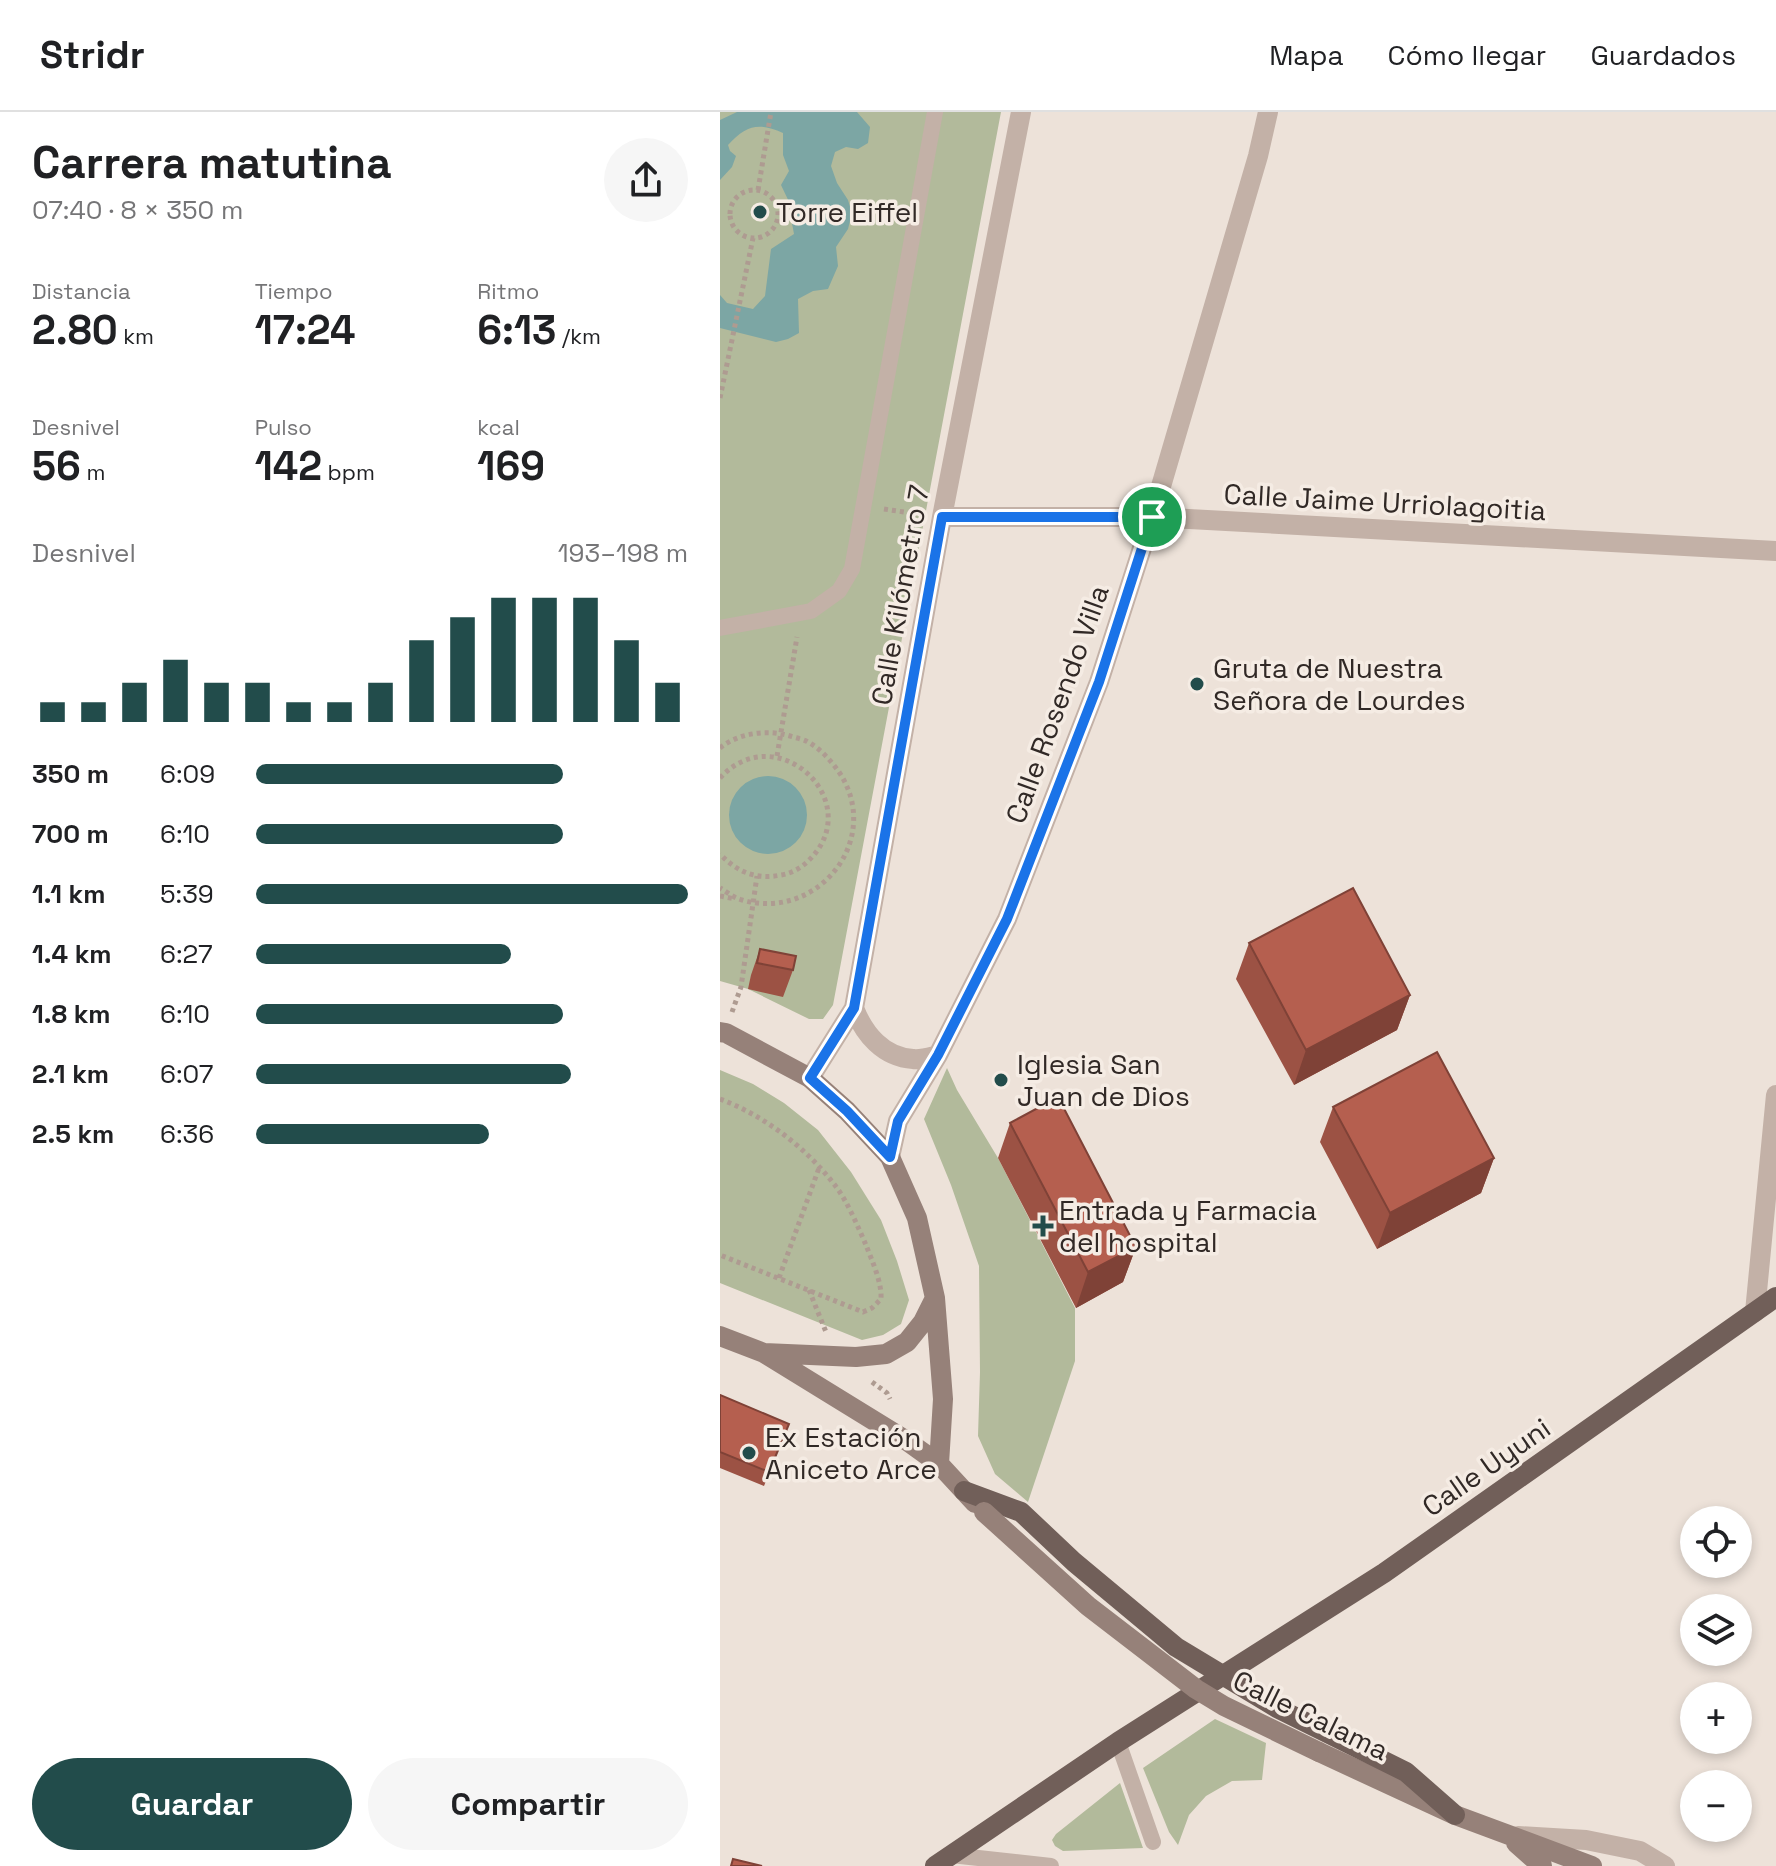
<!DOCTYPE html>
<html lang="es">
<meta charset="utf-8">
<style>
body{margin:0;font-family:"Space Grotesk",sans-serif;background:#f6f6f6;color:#202124;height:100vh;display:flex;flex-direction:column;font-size:30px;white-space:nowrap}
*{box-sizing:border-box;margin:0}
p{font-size:26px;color:#757577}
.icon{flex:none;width:44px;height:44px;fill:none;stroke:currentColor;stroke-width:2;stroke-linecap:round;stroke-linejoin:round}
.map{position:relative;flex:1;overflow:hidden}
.side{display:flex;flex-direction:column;background:#fff;width:720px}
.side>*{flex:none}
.tools{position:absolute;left:960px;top:1394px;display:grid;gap:16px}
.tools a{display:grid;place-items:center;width:72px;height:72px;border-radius:50%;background:#fff;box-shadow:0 4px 12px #0003;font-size:40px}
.pin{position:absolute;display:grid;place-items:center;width:68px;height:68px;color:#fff;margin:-34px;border:4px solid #fff;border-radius:50%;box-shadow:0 2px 8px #0007}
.round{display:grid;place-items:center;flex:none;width:84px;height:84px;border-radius:42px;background:#f6f6f6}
.headline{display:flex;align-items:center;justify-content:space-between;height:136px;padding:0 32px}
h1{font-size:44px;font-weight:700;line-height:60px}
.stats{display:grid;grid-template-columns:repeat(3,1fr);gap:12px;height:136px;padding:8px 32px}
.stats div{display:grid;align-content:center}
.stats b{font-size:40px;font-weight:700}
.stats small{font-size:22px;font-weight:400}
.stats p{font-size:22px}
.chart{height:224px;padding:16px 32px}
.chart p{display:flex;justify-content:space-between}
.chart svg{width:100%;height:144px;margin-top:8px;stroke:#224c4b;stroke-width:6}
.button{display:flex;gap:16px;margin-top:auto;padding:16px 32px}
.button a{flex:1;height:92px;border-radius:48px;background:#224c4b;color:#fff;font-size:32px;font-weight:700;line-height:92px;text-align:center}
.button a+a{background:#f6f6f6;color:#202124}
ul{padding:0 32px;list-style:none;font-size:26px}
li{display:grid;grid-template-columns:128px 96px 1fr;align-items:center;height:60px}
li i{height:20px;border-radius:10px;background:#224c4b}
header{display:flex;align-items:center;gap:48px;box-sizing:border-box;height:112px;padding:0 40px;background:#fff;border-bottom:2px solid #e0e0e0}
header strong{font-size:38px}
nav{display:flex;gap:44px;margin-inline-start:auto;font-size:28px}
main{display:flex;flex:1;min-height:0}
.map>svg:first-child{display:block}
</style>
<header>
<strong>Stridr</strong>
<nav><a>Mapa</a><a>Cómo llegar</a><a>Guardados</a></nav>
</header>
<main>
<section class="side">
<div class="headline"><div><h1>Carrera matutina</h1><p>07:40 · 8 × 350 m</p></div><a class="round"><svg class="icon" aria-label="share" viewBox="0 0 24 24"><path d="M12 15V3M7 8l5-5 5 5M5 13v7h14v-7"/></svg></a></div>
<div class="stats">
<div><p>Distancia</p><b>2.80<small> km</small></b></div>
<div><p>Tiempo</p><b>17:24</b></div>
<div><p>Ritmo</p><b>6:13<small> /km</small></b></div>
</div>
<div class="stats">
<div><p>Desnivel</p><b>56<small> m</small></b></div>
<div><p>Pulso</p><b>142<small> bpm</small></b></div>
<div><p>kcal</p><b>169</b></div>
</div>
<div class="chart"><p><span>Desnivel</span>193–198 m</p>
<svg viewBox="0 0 160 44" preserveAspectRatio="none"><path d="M5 44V38M15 44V38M25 44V32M35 44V25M45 44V32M55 44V32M65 44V38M75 44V38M85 44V32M95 44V19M105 44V12M115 44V6M125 44V6M135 44V6M145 44V19M155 44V32"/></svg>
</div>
<ul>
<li><b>350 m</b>6:09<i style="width:71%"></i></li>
<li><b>700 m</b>6:10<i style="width:71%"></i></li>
<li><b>1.1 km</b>5:39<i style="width:100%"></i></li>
<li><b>1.4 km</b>6:27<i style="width:59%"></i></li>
<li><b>1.8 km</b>6:10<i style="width:71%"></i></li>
<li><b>2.1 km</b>6:07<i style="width:73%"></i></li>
<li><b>2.5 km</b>6:36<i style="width:54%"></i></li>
</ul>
<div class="button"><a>Guardar</a><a>Compartir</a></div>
</section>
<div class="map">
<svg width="1056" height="1754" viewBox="0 0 1056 1754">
<rect width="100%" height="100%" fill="#ede2d9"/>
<path fill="#b2ba9b" d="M 0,0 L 281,0 L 113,893 L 103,907 L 89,907 L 28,877 L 0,869 Z
M 227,956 L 237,978 L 278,1046 L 355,1196 L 355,1249 L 308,1390 L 275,1362 L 258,1324 L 260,1260 L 259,1154 L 231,1073 L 204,1007 Z
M 0,958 L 33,972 L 64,991 L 98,1018 L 131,1060 L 161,1108 L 177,1149 L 189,1188 L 181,1212 L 163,1223 L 142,1228 L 0,1171 Z
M 495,1607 L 546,1631 L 542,1668 L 512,1669 L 486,1684 L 469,1703 L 458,1733 L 449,1720 L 423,1656 Z
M 400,1671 L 423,1736 L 343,1739 L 335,1734 L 332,1728 L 336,1722 Z"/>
<path fill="#7ca6a4" d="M 17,0 L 137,0 L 150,15 L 148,31 L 138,37 L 126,35 L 115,40 L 111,54 L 117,71 L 128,88 L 132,101 L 128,117 L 116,135 L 118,154 L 108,177 L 93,179 L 78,187 L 79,221 L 68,227 L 56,230 L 0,216 L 0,183 L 7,191 L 33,197 L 45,184 L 51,137 L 74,122 L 71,106 L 72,96 L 61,73 L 69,59 L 63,43 L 63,21 C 39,10 26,13 8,33 L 10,39 L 16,44 L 12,55 L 0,68 L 0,8 Z
M9 703a39 39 0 1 1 78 0a39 39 0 1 1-78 0Z"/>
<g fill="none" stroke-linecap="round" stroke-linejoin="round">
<path stroke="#ae9b91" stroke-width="5" stroke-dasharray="4 4" stroke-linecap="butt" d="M 38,78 L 51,0
M10 102a24 24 0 1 1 48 0a24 24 0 1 1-48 0Z
M 0,286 L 33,126
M 164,397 L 197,402
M 0,636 C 18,621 48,617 70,624 C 76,626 83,627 88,630 C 101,637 111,649 119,660 C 164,727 98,810 22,788 C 14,786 7,780 0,776
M 57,644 L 77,525
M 0,666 C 56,605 145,687 92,745 C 84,754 74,761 61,763 C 36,768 17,760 0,742
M 0,784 L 15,787
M 12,900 L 21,875 L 37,764
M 0,987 C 45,1004 85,1035 114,1072 C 127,1088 138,1115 146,1133 C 152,1149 162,1170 161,1187 L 152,1196 L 143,1200 L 0,1143
M 59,1166 L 99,1056
M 89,1178 L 106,1220
M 152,1270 L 167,1281 L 170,1287"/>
<path stroke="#c3b1a7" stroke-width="16" d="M 0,516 L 91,499 L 119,479 L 132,457 L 215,0
M 398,1630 L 433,1730
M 231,1743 L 331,1754"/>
<path stroke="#c3b1a7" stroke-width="20" d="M 222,405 L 432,405 L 1056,439
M 134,896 C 144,922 163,945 193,947 C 201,948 210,945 218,943
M 90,966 L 134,896 L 222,405 L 301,0
M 170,1045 L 178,1009 L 218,943 L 287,807 L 379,570 L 432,405 L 538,44 L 548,0
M 1035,1200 L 1056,983
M 798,1724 L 866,1728 L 920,1739 L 945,1754"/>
<path stroke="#968179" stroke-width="20" d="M 0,920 L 6,921 L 90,966 L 127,999 L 170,1045 L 197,1106 L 215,1186 L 223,1287 L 219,1352
M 0,1224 L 44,1241 L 136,1245 L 166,1242 L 187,1230 L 203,1210 L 215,1186
M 44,1241 L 187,1329 L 219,1352 L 255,1391
M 599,1640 L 735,1703 L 872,1754
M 796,1731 L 822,1754"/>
<path stroke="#715f59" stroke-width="20" d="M 244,1379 L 301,1400 L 354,1450 L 456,1535 L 557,1596 L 686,1660 L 735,1703
M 215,1754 L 398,1630 L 664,1461 L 1056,1185"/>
<path stroke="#968179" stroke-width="20" d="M 264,1400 L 368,1494 L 476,1577 L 504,1594 L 599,1640"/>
</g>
<path fill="#9c5244" d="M 529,831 L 690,883 L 677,918 L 574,973 L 516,867 Z
M 40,837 L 73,858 L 63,885 L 28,877 L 31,863 Z
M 613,995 L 774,1046 L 761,1081 L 657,1137 L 600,1030 Z
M 290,1011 L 416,1135 L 403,1170 L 356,1196 L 278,1046 Z
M 0,1283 L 69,1312 L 44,1374 L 0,1356 Z"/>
<path fill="#7f4237" d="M 690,883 L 677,918 L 574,973 L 586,938 Z
M 774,1046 L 761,1081 L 657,1137 L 670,1101 Z
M 416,1135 L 403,1170 L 356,1196 L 368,1160 Z"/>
<path fill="#b55f4f" stroke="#7f4237" stroke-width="2" d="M 633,776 L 690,883 L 586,938 L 529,831 Z
M 40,837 L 76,844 L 73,858 L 37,851 Z
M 717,940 L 774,1046 L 670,1101 L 613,995 Z
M 338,985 L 416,1135 L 368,1160 L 290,1011 Z
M 0,1283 L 69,1312 L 49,1360 L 0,1340 Z
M 13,1747 L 42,1754 L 11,1754 Z"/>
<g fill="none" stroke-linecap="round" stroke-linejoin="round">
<defs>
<path id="route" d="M 222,405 L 432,405 L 379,570 L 287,807 L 218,943 L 178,1009 L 170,1045 L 127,999 L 90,966 L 134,896 Z"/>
</defs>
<use href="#route" stroke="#fff" stroke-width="16"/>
<use href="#route" stroke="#1a73e8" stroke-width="10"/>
</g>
<g fill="#224c4b" stroke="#f5ece4" stroke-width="3">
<circle cx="40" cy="100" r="8"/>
<circle cx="477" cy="572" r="8"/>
<circle cx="281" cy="968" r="8"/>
<path d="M319 1102h8v8h8v8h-8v8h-8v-8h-8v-8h8z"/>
<circle cx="29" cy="1341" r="8"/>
</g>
<g text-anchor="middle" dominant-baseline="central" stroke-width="7" stroke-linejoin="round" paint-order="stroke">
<g font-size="28" fill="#312926" stroke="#f5ece4" text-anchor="start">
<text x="56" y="100">Torre Eiffel</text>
<text x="493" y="556">Gruta de Nuestra<tspan x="493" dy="32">Señora de Lourdes</tspan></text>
<text x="297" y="952">Iglesia San<tspan x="297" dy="32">Juan de Dios</tspan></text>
<text x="339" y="1098">Entrada y Farmacia<tspan x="339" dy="32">del hospital</tspan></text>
<text x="45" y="1325">Ex Estación<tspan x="45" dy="32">Aniceto Arce</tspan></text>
</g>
<g font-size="28" fill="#312926" stroke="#f5ece4">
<text transform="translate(665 390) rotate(3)">Calle Jaime Urriolagoitia</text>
<text transform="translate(180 483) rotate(-80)">Calle Kilómetro 7</text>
<text transform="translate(337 592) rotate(-70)">Calle Rosendo Villa</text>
<text transform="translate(766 1355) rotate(-35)">Calle Uyuni</text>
<text transform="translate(591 1603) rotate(26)">Calle Calama</text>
</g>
</g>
</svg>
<div class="tools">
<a><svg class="icon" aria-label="locate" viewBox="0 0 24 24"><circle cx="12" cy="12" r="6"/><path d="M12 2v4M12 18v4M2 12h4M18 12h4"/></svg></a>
<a><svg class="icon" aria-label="layers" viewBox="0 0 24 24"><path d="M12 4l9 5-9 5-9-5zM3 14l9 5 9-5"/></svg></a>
<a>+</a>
<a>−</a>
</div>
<div class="pin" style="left:432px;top:405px;background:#1e9e55"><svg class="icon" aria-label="arrive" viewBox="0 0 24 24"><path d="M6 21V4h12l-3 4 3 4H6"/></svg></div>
</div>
</main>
